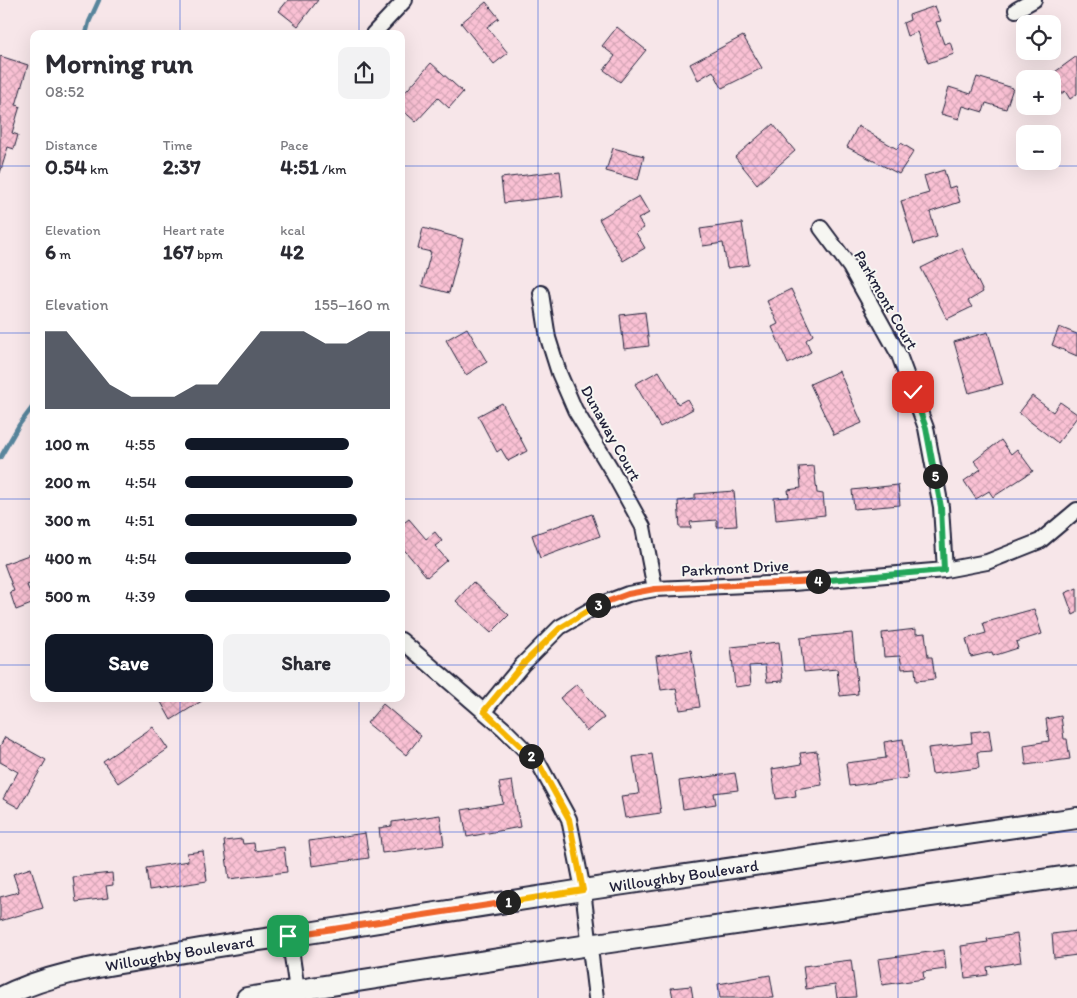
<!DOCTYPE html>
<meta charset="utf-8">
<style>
body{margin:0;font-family:Itim,sans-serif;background:#f2f2f3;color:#2b2b33;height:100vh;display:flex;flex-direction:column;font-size:19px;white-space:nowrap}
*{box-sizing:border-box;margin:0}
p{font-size:16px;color:#7c7c81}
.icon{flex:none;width:28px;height:28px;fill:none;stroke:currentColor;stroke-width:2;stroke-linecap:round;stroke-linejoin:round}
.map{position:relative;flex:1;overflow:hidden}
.sheet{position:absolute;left:30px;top:30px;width:375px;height:672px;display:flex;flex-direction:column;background:#fff;border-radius:10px;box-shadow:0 5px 20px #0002}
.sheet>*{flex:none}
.buttons{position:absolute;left:1016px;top:15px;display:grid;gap:10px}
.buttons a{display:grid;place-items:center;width:45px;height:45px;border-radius:10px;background:#fff;box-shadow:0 5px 20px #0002;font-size:25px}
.pin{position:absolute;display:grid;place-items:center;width:42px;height:42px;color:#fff;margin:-21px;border-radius:10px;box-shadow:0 2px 8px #0006}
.km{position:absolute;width:25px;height:25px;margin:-12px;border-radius:50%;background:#222;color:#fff;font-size:14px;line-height:25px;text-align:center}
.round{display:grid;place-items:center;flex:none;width:52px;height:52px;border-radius:10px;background:#f2f2f3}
.overview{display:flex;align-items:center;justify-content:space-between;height:85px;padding:0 15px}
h1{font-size:28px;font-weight:700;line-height:38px}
.figures{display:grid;grid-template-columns:repeat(3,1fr);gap:8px;height:85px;padding:5px 15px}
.figures div{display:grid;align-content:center}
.figures b{font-size:21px;font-weight:700}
.figures small{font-size:14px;font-weight:400}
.figures p{font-size:14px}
.chart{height:140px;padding:10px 15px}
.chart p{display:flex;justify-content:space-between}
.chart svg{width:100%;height:90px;margin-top:5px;fill:#111827;opacity:.7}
.primary-button{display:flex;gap:10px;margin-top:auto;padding:10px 15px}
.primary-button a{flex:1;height:58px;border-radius:10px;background:#111827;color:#fff;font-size:20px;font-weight:700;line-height:58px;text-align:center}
.primary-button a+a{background:#f2f2f3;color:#2b2b33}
ul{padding:0 15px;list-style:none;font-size:16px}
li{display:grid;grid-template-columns:80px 60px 1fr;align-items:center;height:38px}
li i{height:12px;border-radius:6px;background:#111827}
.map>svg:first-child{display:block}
</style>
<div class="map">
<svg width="1077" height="998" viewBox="0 0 1077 998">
<defs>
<pattern id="building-cross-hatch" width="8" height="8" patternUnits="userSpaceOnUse" patternTransform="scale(1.25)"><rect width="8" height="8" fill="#fac1d4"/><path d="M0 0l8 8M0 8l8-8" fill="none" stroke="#d6a6b7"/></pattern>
</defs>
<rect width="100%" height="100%" fill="#f7e6e9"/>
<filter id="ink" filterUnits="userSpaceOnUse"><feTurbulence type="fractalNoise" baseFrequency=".02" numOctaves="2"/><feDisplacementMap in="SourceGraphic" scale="10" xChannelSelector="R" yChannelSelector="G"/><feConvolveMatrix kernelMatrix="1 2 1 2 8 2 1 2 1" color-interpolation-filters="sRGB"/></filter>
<g filter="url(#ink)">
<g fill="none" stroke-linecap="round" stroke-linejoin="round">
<path stroke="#59859c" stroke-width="4.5" d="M 86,34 L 89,22 L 99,0
M 0,458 L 19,425 L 34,405"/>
</g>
<path fill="url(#building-cross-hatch)" stroke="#22223b" d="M 288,0 L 318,0 L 298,26 L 279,11 Z
M 486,2 L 499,18 L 487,27 L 508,53 L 494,64 L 461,23 Z
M 935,6 L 941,21 L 936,22 L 944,44 L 950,42 L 954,54 L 928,63 L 917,32 L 907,36 L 903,23 L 910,20 L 909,15 Z
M 617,27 L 646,50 L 620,82 L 604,70 L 615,56 L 602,46 Z
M 743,36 L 762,68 L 722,88 L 713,71 L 698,80 L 690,64 Z
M 0,56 L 28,65 L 16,105 L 20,106 L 12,133 L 18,135 L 14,149 L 8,147 L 0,173 Z
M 1077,56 L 1077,94 L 1070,99 L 1065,91 L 1060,95 L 1052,84 L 1052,79 L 1048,77 Z
M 431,63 L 463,92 L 449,108 L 438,98 L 416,122 L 401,109 L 401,97 Z
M 977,77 L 1013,88 L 1006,109 L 986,103 L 983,112 L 963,106 L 959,119 L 941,114 L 949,87 L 971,94 Z
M 773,124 L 795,151 L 757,184 L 735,157 Z
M 858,126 L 897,149 L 901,143 L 914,151 L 899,174 L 847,147 Z
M 613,148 L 644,156 L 638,180 L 606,171 Z
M 944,170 L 949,188 L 955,186 L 960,202 L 930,212 L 937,237 L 914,244 L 901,201 L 929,193 L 924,176 Z
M 560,171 L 563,196 L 504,203 L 501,178 Z
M 639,196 L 649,213 L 638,219 L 644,228 L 636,233 L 645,248 L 623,261 L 599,219 Z
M 742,223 L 749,265 L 727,268 L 723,243 L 703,246 L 700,229 Z
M 423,228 L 463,239 L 449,293 L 422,286 L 431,252 L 418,249 Z
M 962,248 L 983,292 L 968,301 L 972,307 L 947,319 L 921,268 Z
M 791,289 L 813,335 L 806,340 L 811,352 L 788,364 L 772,327 L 778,324 L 767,301 Z
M 645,312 L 649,346 L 624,349 L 620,315 Z
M 1059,327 L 1077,334 L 1077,356 L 1052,345 Z
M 467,328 L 487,362 L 466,375 L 446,340 Z
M 988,332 L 1003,384 L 969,393 L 954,342 Z
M 659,371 L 678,404 L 687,399 L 693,409 L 660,427 L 635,384 Z
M 839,371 L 862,423 L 834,435 L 810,384 Z
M 1032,396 L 1053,412 L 1060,402 L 1077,414 L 1077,417 L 1058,443 L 1019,413 Z
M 502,403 L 527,451 L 508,461 L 501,449 L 497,452 L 478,416 Z
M 1001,440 L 1011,454 L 1017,449 L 1033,471 L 993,497 L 989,491 L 976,499 L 964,481 L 981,469 L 974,461 Z
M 814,466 L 817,493 L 823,494 L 825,515 L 776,520 L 774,498 L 789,497 L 788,490 L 801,488 L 799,467 Z
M 898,485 L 900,505 L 854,509 L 852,490 Z
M 734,491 L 737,526 L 717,527 L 717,520 L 690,522 L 691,528 L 680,528 L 678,501 L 695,499 L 695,494 Z
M 592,514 L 600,536 L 540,558 L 532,535 Z
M 409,519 L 426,539 L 435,532 L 442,541 L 435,546 L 447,560 L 427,577 L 401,546 L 401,525 Z
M 34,553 L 34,582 L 27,585 L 34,603 L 16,610 L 10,592 L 14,591 L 4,564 Z
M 473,582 L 509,615 L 491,633 L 456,601 Z
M 1077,588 L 1077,613 L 1073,615 L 1065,593 Z
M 1034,609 L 1042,634 L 1016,642 L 1018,648 L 993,656 L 992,652 L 971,657 L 966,639 L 986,633 L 983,623 Z
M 916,629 L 916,634 L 925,633 L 928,657 L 932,657 L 935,679 L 916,681 L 915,668 L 902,669 L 900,656 L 884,657 L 882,633 Z
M 852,633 L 858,694 L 840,696 L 837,669 L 804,672 L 800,638 Z
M 779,642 L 783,681 L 767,682 L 765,665 L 749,666 L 751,685 L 735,687 L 731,647 Z
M 691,650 L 700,707 L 680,710 L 676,688 L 661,690 L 656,656 Z
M 577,684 L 604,718 L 587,731 L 560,698 Z
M 166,699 L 205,699 L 171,720 L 161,702 Z
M 383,704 L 421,736 L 406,755 L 367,723 Z
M 1061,716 L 1064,739 L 1067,739 L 1070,759 L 1026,765 L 1024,745 L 1049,741 L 1046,719 Z
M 153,727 L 168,749 L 118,783 L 103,761 Z
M 989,730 L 992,751 L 977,752 L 979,768 L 932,774 L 928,748 L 972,743 L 971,732 Z
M 5,737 L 46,760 L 19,808 L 3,799 L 18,772 L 0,762 L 0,746 Z
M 903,739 L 908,778 L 849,786 L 846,763 L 886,758 L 884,742 Z
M 817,751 L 822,785 L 795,789 L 796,796 L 776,799 L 772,769 L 802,764 L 800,753 Z
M 652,754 L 661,813 L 625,818 L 621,796 L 639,794 L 633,757 Z
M 735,773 L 738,790 L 714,793 L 716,804 L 683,809 L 679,781 Z
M 512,781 L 520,827 L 467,837 L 462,810 L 503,803 L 499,783 Z
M 440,815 L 444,845 L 382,853 L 379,828 L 392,826 L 392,822 Z
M 365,833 L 369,858 L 312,866 L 309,841 Z
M 242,839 L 243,844 L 254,843 L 255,851 L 284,847 L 287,872 L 229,879 L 224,841 Z
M 203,851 L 207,881 L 149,890 L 146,868 L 188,861 L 187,853 Z
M 31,868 L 43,908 L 0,921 L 0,897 L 19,892 L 13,874 Z
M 112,873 L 113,885 L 106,886 L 108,898 L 76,902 L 73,877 Z
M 1077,931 L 1077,955 L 1054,958 L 1052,934 Z
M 1017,934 L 1021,962 L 987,967 L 988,975 L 965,978 L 961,946 L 988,942 L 987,939 Z
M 944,950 L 946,969 L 923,972 L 924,979 L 882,985 L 878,959 Z
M 851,960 L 856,997 L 837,998 L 835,985 L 806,989 L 803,966 Z
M 770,975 L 774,998 L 720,998 L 718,984 Z
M 691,986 L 693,998 L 673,998 L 671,988 Z"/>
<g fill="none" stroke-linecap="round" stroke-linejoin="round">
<defs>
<path id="street" d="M 1016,10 L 1034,0
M 373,34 L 405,0
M 821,228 L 850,267 L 899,355 L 926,428 L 941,507 L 945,570
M 541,293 L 548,338 L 559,373 L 575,410 L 611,469 L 643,527 L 655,589
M 401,640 L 504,729 L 539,764 L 569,819 L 583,890 L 596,998
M 484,711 L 522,665 L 560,627 L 599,605 L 628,594 L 655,589 L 793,583 L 945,570 L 987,562 L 1040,541 L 1077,510
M 289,936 L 298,997"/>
<g id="secondary">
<path id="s1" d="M 0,998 C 49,973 102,966 156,957 C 200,949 244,941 289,936 L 583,890 L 1077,818"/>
<path d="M 247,998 L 589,945 L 1077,875"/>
</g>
</defs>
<use href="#street" stroke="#22223b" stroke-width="18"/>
<use href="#secondary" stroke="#22223b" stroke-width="24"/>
<use href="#street" stroke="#f6f6f2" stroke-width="14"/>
<use href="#secondary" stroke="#f6f6f2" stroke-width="20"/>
</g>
</g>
<g fill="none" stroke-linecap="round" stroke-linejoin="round" filter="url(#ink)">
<defs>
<path id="split-1" d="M 288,936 L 508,902"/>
<path id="split-2" d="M 508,902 L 583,890 L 569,819 L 539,764 L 531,756"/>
<path id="split-3" d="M 531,756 L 484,711 L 522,665 L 560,628 L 598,605"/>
<path id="split-4" d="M 598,605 L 628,594 L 655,589 L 818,581"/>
<path id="split-5" d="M 818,581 L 944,570 L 941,507 L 935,476"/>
<path id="split-6" d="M 913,392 L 926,428 L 935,476"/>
</defs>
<use href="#split-1" stroke="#fff" stroke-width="10"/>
<use href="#split-2" stroke="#fff" stroke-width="10"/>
<use href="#split-3" stroke="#fff" stroke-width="10"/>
<use href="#split-4" stroke="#fff" stroke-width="10"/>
<use href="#split-5" stroke="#fff" stroke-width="10"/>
<use href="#split-6" stroke="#fff" stroke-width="10"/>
<use href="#split-1" stroke="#f0652b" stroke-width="6"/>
<use href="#split-2" stroke="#f5b400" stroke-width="6"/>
<use href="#split-3" stroke="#f5b400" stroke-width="6"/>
<use href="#split-4" stroke="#f0652b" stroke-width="6"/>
<use href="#split-5" stroke="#22a559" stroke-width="6"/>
<use href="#split-6" stroke="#22a559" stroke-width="6"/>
</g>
<path fill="none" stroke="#1d4ed8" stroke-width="1" stroke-opacity="0.55" d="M 180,0 L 180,34M 359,0 L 359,34M 538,0 L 538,998M 718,0 L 718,998M 898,0 L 898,998M 0,166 L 34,166M 401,166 L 1077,166M 0,333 L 34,333M 401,333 L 1077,333M 0,499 L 34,499M 401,499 L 1077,499M 0,665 L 34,665M 401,665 L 1077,665M 180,699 L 180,998M 359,699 L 359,998M 0,832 L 1077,832"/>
<g text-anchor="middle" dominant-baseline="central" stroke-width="4" stroke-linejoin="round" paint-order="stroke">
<g font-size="16" fill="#22223b" stroke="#f6f6f2">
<text transform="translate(886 300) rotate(60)">Parkmont Court</text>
<text transform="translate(611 433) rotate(61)">Dunaway Court</text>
<text transform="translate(735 568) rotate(-3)">Parkmont Drive</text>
<text stroke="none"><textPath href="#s1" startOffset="696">Willoughby Boulevard</textPath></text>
<text stroke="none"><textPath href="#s1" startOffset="186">Willoughby Boulevard</textPath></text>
</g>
</g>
</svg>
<div class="buttons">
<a><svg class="icon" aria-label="locate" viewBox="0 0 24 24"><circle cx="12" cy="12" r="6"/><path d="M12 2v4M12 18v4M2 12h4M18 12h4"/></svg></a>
<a>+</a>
<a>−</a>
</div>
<div class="pin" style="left:288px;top:936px;background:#1e9e55"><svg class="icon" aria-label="arrive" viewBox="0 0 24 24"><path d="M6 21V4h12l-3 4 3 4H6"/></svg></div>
<div class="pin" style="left:913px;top:392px;background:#d93025"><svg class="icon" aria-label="check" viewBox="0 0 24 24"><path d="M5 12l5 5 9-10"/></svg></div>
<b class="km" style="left:508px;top:902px">1</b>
<b class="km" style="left:531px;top:756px">2</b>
<b class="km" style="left:598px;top:605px">3</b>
<b class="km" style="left:818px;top:581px">4</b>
<b class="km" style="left:935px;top:476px">5</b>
<section class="sheet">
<div class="overview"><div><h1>Morning run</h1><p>08:52</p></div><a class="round"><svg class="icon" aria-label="share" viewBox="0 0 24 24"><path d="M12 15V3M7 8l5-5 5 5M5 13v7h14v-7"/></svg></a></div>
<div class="figures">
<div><p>Distance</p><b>0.54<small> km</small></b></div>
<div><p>Time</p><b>2:37</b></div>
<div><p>Pace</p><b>4:51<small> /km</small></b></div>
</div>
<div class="figures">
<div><p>Elevation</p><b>6<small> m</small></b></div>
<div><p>Heart rate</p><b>167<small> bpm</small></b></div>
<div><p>kcal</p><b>42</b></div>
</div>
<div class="chart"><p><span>Elevation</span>155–160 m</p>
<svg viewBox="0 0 160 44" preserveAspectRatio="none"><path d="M0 44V6L10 6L20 19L30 32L40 38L50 38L60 38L70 32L80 32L90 19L100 6L110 6L120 6L130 12L140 12L150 6L160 6V44z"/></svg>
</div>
<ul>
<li><b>100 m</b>4:55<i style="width:80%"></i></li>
<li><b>200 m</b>4:54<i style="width:82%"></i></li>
<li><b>300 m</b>4:51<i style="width:84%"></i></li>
<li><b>400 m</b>4:54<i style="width:81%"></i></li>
<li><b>500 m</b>4:39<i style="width:100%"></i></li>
</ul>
<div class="primary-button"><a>Save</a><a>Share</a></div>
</section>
</div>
